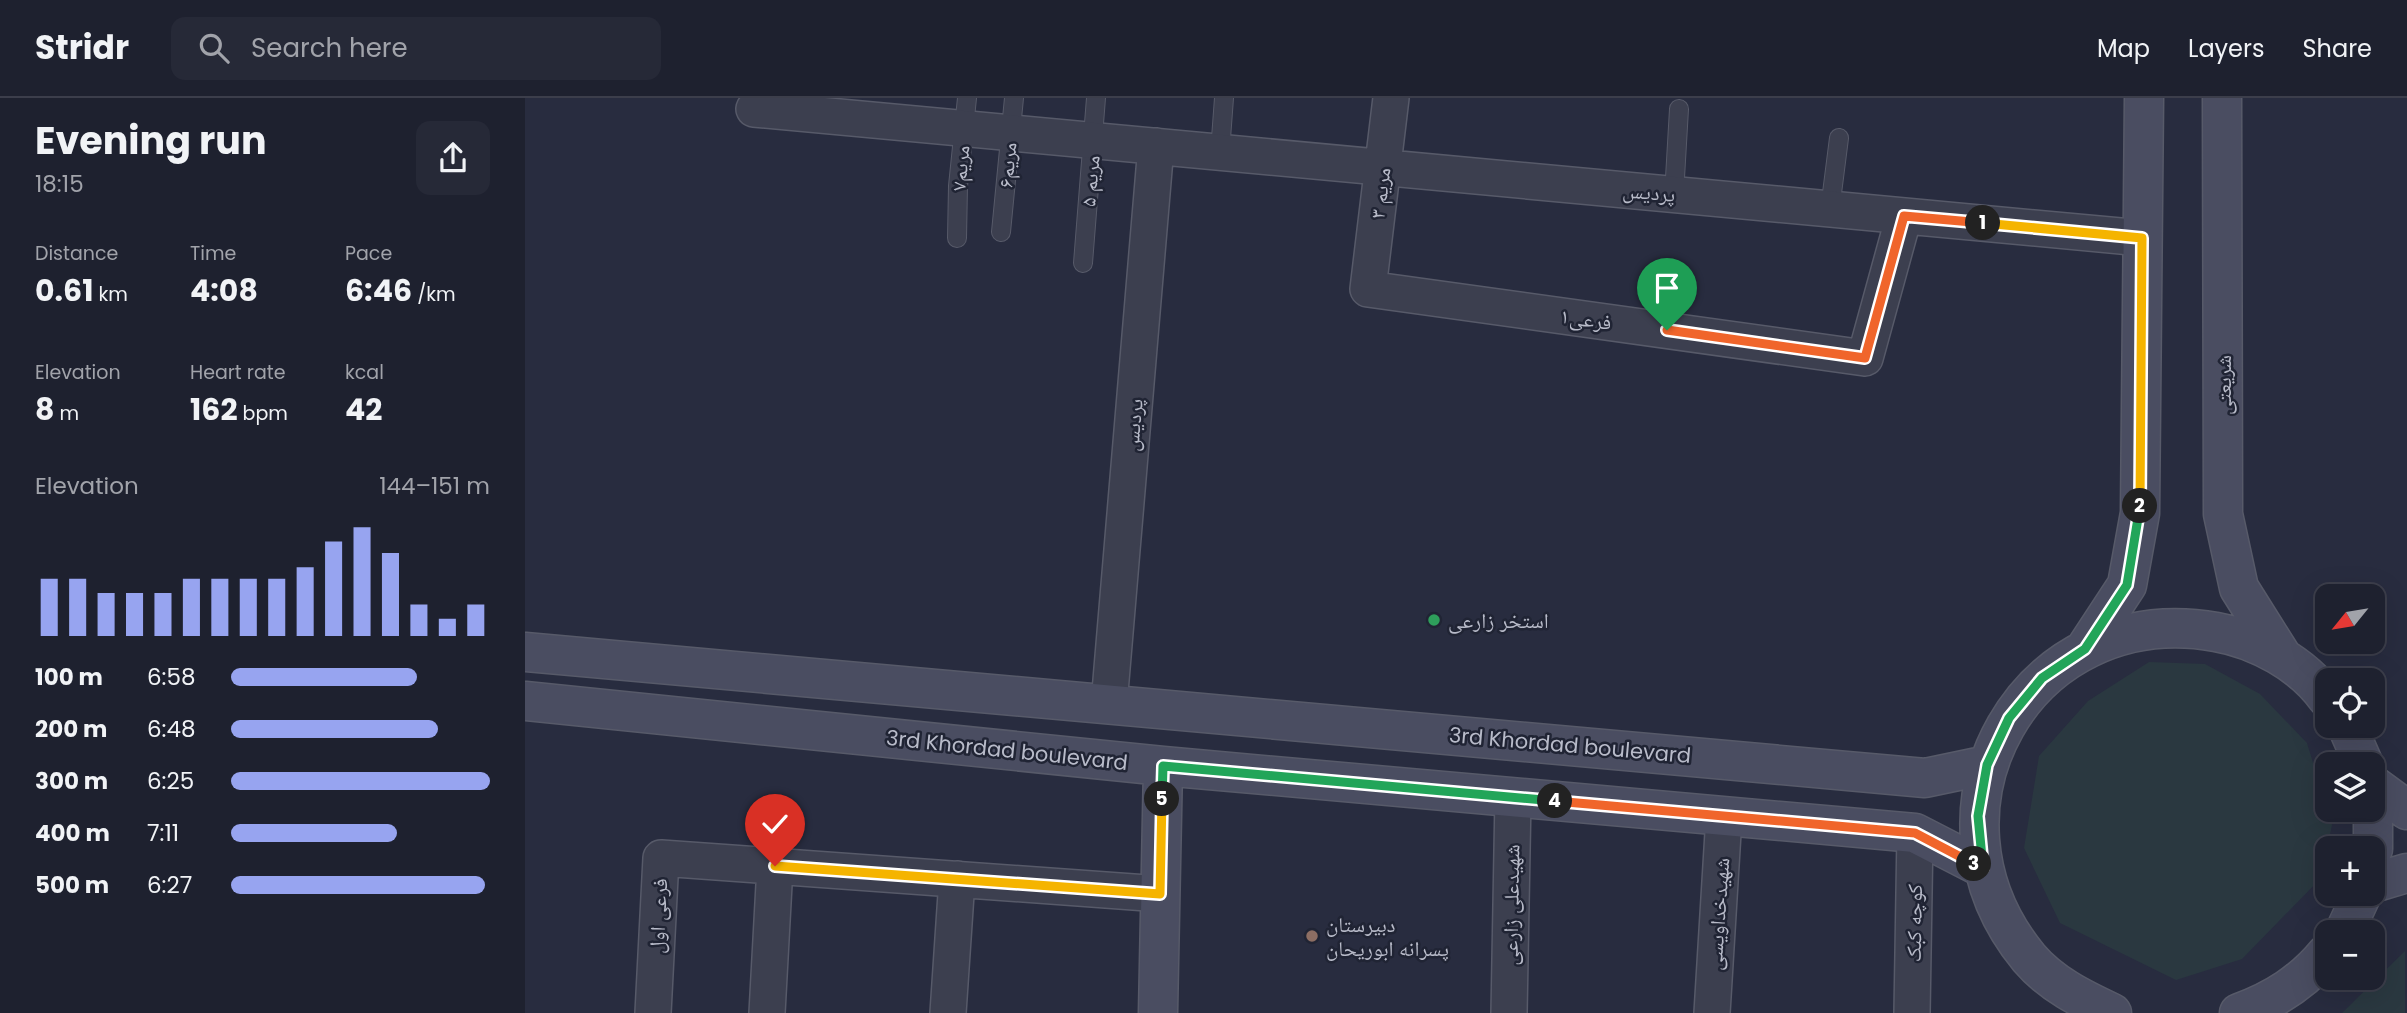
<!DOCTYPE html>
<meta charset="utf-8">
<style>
body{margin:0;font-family:Poppins,"Noto Naskh Arabic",sans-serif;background:#262937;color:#f1f3f6;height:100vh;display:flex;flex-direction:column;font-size:26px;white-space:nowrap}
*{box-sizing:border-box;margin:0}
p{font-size:23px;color:#a1a3aa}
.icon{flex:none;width:38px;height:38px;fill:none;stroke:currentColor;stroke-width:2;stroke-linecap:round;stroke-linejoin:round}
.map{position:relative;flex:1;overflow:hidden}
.sheet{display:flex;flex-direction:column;background:#1e212f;width:525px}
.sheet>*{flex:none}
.needle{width:46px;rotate:240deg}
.fabs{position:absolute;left:1790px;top:486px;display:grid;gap:14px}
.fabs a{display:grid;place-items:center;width:70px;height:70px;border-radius:14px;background:#1e212f;box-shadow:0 7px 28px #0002,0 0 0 2px #3c3e4b;font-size:35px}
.pin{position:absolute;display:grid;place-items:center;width:60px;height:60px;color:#fff;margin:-72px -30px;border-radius:50% 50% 50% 0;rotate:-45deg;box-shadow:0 0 7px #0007}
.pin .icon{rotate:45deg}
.km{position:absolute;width:35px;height:35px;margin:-18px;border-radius:50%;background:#222;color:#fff;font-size:19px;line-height:35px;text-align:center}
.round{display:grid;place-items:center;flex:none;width:74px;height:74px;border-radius:14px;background:#262937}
.headline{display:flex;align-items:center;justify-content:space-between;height:119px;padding:0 35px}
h1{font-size:38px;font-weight:700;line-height:52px}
.figures{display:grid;grid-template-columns:repeat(3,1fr);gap:10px;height:119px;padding:7px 35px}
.figures div{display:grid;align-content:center}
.figures b{font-size:30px;font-weight:700}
.figures small{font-size:19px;font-weight:400}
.figures p{font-size:19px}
.chart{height:196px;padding:14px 35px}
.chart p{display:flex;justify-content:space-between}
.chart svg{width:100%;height:126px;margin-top:7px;stroke:#97a4f0;stroke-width:6}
ul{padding:0 35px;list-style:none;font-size:23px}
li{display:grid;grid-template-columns:112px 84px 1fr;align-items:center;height:52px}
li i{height:18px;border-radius:9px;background:#97a4f0}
header{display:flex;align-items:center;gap:42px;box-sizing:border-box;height:98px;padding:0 35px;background:#1e212f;border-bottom:2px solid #3c3e4b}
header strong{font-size:33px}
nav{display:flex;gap:38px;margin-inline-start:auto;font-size:24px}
.search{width:490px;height:63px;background:#262937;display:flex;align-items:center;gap:18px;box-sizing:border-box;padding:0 24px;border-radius:14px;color:#a1a3aa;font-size:26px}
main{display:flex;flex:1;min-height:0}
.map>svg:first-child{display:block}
</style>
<header>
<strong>Stridr</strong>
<div class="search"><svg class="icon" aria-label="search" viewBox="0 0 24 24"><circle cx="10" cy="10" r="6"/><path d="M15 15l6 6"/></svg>Search here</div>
<nav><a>Map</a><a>Layers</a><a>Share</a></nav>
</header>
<main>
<section class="sheet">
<div class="headline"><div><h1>Evening run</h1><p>18:15</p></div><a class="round"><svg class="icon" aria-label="share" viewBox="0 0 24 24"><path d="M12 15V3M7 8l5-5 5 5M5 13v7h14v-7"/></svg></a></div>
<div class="figures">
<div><p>Distance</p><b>0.61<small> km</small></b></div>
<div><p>Time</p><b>4:08</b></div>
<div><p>Pace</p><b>6:46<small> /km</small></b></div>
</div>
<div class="figures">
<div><p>Elevation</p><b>8<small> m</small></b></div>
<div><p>Heart rate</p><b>162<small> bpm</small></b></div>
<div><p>kcal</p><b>42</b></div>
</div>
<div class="chart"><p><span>Elevation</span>144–151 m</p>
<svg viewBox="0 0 160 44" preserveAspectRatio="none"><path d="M5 44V24M15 44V24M25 44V29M35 44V29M45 44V29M55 44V24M65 44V24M75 44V24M85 44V24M95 44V20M105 44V11M115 44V6M125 44V15M135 44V33M145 44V38M155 44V33"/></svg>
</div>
<ul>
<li><b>100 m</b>6:58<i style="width:72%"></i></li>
<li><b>200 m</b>6:48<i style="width:80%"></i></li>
<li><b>300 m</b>6:25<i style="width:100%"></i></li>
<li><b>400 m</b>7:11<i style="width:64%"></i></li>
<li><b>500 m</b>6:27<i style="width:98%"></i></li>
</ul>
</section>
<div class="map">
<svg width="1882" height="915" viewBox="0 0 1882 915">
<rect width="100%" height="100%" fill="#282c3f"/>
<path fill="#2a3840" d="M 1624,564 L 1680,566 L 1735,596 L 1782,645 L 1807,727 L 1796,780 L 1717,861 L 1651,882 L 1535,825 L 1499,750 L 1514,658 L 1563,603 Z
M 1880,853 L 1880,915 L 1817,915 Z"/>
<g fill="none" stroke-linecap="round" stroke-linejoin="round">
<defs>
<path id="lane" d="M 695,54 L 699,0
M 1149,97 L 1154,11
M 1305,111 L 1314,40
M 476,134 L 489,0
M 432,140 L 433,88 L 442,0
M 558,165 L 571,0"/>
<path id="street" d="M 866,0 L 843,191 L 1340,260 L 1379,118
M 229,11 L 1617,140
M 584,606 L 631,48
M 128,915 L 136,760 L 636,796
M 242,915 L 250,768
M 423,915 L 432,781
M 984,915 L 988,699
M 1187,915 L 1199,718
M 1387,915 L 1390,735"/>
<path id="secondary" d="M 1697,0 L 1698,416 L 1714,490 L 1758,560
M 1560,551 L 1602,487 L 1615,415 L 1619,0
M 0,554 L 1400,680 L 1462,667
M 0,603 L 638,668 L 1390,735 L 1458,770
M 1822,628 L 1839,667
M 1848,687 L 1882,712
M 1848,751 L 1848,712
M 1848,785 L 1882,775
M 1819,835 L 1837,796
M 633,915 L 638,668
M 1587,915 C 1557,901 1526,886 1504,860 C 1382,712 1501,500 1691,534 C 1732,541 1778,566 1802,600
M 1714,915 C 1750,902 1778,884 1802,855"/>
</defs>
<use href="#lane" stroke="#575a69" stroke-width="20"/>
<use href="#street" stroke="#575a69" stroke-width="38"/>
<use href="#secondary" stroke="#575a69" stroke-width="41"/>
<use href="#lane" stroke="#3c3f4f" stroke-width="18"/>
<use href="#street" stroke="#3c3f4f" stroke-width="35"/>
<use href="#secondary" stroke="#4a4d61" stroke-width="38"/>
</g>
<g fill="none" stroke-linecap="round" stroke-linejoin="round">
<defs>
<path id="split-1" d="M 1142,232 L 1340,260 L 1379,118 L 1458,125"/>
<path id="split-2" d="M 1458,125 L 1617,140 L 1615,408"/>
<path id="split-3" d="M 1449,766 L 1458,770 L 1453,718 L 1462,667 L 1484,620 L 1517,580 L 1560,551 L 1602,487 L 1615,408"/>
<path id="split-4" d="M 1030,703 L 1390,735 L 1449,766"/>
<path id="split-5" d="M 637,701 L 638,668 L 1030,703"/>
<path id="split-6" d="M 250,768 L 635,796 L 637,701"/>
</defs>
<use href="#split-1" stroke="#fff" stroke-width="14"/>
<use href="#split-2" stroke="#fff" stroke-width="14"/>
<use href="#split-3" stroke="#fff" stroke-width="14"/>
<use href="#split-4" stroke="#fff" stroke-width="14"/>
<use href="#split-5" stroke="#fff" stroke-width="14"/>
<use href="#split-6" stroke="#fff" stroke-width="14"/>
<use href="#split-1" stroke="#f0652b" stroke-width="9"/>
<use href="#split-2" stroke="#f5b400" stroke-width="9"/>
<use href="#split-3" stroke="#22a559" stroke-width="9"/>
<use href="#split-4" stroke="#f0652b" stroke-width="9"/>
<use href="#split-5" stroke="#22a559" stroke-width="9"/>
<use href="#split-6" stroke="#f5b400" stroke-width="9"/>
</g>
<circle fill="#2e9e5b" stroke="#202434" stroke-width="2.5" cx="909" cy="522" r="7"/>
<circle fill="#8d6e63" stroke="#202434" stroke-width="2.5" cx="787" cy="838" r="7"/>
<g text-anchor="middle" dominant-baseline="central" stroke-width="5" stroke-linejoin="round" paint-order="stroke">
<g font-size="21" fill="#b8bbc9" stroke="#202434">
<text transform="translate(482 67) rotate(-85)">مریم۶</text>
<text transform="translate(435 70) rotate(-85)">مریم۷</text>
<text transform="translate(565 83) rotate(-85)">مریم ۵</text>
<text transform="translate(1124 94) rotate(5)">پردیس</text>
<text transform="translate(855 95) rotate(-83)">مریم ۳</text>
<text transform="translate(1061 221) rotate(8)">فرعی۱</text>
<text transform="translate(1698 287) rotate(-90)">شریعتی</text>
<text transform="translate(608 327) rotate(-85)">پردیس</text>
<text transform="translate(1045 647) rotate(5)">3rd Khordad boulevard</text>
<text transform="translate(482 652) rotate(6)">3rd Khordad boulevard</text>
<text transform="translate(986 807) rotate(-89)">شهیدعلی زارعی</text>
<text transform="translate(1193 816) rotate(-86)">شهیدخداویسی</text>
<text transform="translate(133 818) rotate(-87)">فرعی اول</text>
<text transform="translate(1389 825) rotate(-89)">کوچه کبک</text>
</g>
<g font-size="21" fill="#b8bbc9" stroke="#202434" text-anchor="start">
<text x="923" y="522">استخر زارعی</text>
<text x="801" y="826">دبیرستان<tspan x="801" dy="24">پسرانه ابوریحان</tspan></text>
</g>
</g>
</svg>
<div class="fabs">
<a><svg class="needle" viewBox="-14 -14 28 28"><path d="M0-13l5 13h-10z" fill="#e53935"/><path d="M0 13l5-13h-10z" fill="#a1a3aa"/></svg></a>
<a><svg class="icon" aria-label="locate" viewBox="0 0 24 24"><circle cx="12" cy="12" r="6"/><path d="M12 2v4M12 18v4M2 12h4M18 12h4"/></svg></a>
<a><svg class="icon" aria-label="layers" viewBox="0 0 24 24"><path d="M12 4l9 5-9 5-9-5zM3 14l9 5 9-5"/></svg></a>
<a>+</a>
<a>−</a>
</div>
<div class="pin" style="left:1142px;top:232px;background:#1e9e55"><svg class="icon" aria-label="arrive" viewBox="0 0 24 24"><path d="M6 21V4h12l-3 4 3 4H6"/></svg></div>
<div class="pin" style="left:250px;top:768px;background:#d93025"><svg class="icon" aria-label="check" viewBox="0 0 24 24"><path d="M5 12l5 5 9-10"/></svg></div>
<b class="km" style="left:1458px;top:125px">1</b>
<b class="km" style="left:1615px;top:408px">2</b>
<b class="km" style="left:1449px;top:766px">3</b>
<b class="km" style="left:1030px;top:703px">4</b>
<b class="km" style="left:637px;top:701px">5</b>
</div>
</main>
